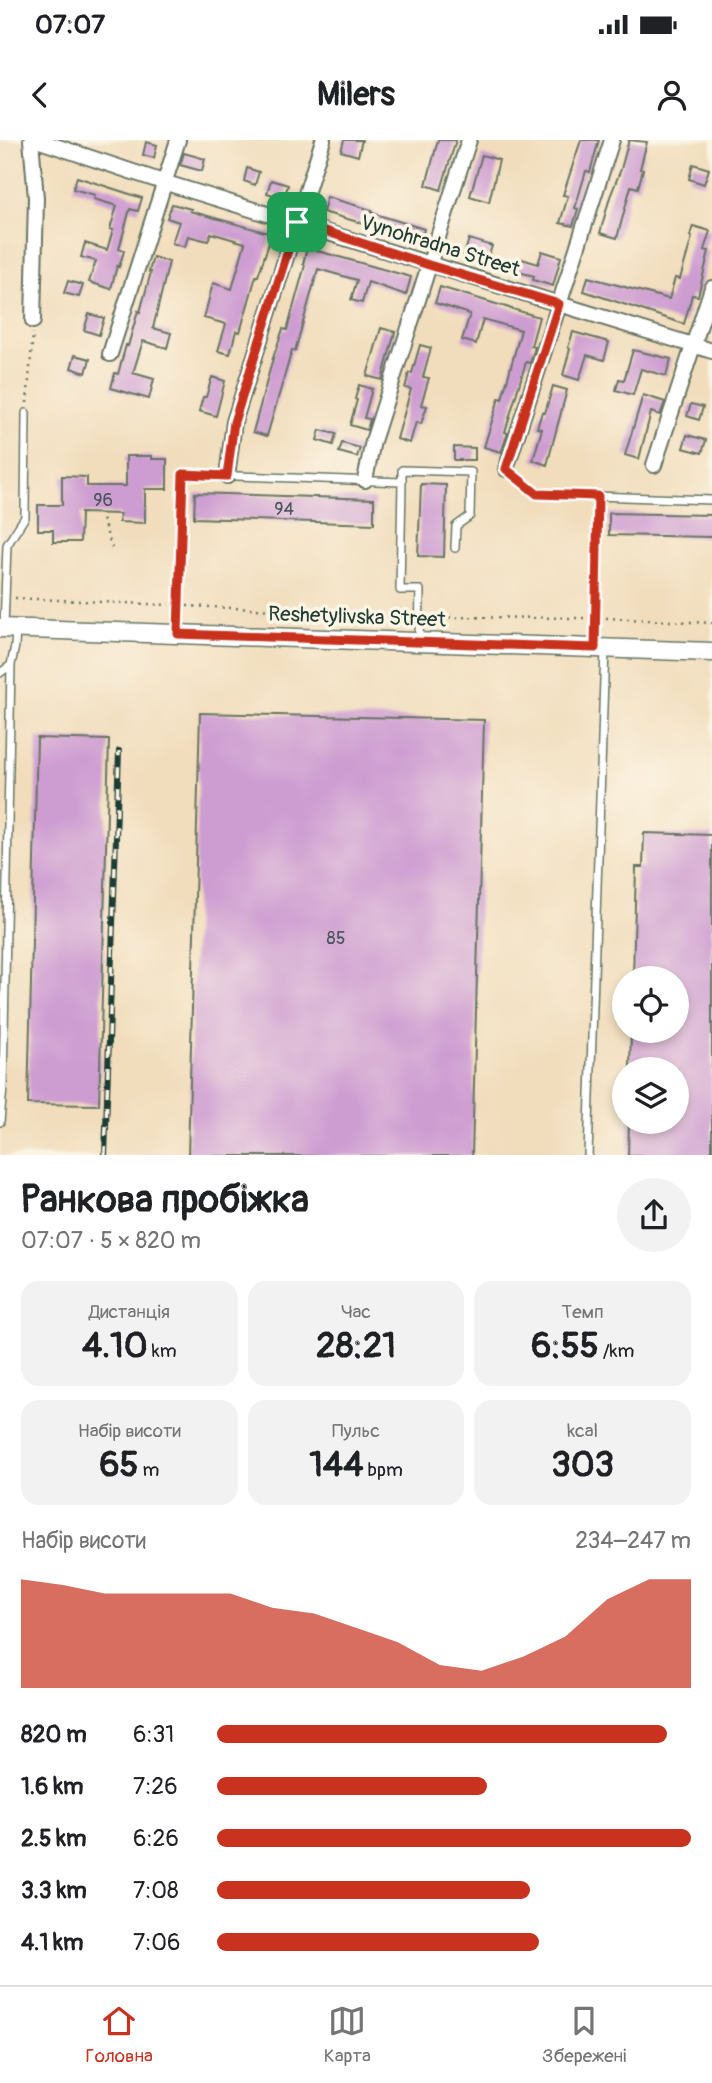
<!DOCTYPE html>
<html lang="uk">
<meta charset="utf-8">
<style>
body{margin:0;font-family:Pangolin,sans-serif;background:#f2f2f2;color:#202124;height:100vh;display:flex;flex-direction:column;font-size:26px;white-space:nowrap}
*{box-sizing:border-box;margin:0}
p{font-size:23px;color:#757577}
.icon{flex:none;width:38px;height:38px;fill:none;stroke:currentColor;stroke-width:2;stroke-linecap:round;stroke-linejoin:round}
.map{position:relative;height:1015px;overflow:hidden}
.panel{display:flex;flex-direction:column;background:#fff;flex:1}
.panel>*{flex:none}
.fabs{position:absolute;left:612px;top:826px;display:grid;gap:14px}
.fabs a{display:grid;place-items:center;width:77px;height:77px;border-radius:50%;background:#fff;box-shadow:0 4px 10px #0003;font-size:35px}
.pin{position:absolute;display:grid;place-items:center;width:60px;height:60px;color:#fff;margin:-30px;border-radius:14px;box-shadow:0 4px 10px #0006}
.round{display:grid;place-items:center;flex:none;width:74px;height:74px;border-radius:37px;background:#f2f2f2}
.head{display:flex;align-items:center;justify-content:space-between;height:119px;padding:0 21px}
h1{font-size:38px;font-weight:800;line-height:52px}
.metrics{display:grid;grid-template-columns:repeat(3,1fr);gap:10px;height:119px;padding:7px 21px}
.metrics div{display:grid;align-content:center;border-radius:18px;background:#f2f2f2;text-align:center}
.metrics b{font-size:35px;font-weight:800}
.metrics small{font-size:19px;font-weight:400}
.metrics p{font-size:19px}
.chart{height:196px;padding:14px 21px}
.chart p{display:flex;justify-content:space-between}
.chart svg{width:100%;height:126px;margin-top:7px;fill:#c8321e;opacity:.7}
ul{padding:0 21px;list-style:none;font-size:23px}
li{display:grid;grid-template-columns:112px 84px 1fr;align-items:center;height:52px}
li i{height:18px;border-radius:9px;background:#c8321e}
.status{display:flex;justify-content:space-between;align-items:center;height:49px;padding:0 35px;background:#fff;direction:ltr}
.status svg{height:19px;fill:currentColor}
header{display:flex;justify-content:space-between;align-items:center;height:91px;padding:0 21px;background:#fff;font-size:32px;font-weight:800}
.dock{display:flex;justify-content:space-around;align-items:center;height:98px;border-top:2px solid #e0e0e0;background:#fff;font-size:19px;color:#757577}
.dock a{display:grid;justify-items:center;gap:4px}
.dock .selected{color:#c8321e}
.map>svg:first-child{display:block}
</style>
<div class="status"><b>07:07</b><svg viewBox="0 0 49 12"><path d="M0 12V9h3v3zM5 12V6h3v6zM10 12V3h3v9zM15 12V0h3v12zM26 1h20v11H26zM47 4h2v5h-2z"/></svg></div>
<header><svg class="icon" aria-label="back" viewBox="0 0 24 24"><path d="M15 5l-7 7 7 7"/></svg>Milers<svg class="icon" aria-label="person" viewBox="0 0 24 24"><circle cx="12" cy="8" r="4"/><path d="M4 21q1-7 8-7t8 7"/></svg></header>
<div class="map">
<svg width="712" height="1016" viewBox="0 0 712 1016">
<rect width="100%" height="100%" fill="#fcf5e5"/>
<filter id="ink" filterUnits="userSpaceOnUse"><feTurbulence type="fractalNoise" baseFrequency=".0143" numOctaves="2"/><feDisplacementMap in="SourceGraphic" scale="14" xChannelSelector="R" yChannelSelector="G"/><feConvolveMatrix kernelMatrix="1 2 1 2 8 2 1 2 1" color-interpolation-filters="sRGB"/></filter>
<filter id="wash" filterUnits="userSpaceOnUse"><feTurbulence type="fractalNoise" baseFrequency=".00686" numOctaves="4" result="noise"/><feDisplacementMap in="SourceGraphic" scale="28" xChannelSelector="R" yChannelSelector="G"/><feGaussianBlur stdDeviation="1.57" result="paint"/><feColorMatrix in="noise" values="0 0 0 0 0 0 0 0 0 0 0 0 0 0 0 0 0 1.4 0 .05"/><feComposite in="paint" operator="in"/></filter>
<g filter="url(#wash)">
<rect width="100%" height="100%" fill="#f1ddbc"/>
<g id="blocks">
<path fill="#cd9cd1" d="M 344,0 L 362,0 L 358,16 L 341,11 Z
M 438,0 L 456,0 L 441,50 L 426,45 Z
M 581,0 L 599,0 L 590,32 L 586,31 L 575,68 L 578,69 L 573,86 L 560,83 L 568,56 L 563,55 Z
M 629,0 L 647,2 L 640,29 L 643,30 L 638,48 L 631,46 L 617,98 L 600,93 L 610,57 L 621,29 Z
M 146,2 L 157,5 L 154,18 L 143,15 Z
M 184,13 L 205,19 L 202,31 L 180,25 Z
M 482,15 L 499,20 L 489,62 L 470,56 Z
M 693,24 L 709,29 L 704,44 L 689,39 Z
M 247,28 L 259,32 L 255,45 L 244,41 Z
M 77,37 L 142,58 L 138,71 L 130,69 L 119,109 L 124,111 L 119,127 L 117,126 L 111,149 L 89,142 L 96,121 L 81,117 L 85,103 L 107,110 L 113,90 L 110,89 L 117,66 L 94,59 L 95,55 L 73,49 Z
M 271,40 L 288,45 L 284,58 L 267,53 Z
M 327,57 L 372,70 L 372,73 L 424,89 L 421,100 L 323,72 Z
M 172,64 L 191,69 L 190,71 L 272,94 L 258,136 L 256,136 L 240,192 L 236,191 L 230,214 L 218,211 L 226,184 L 204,178 L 213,143 L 232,149 L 245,103 L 211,93 L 208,101 L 188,96 L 185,107 L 172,103 L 179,82 L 167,78 Z
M 693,86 L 710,91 L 704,110 L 709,111 L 698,156 L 692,155 L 684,184 L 584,151 L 588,137 L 669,159 L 675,138 L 680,139 L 692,97 L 690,96 Z
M 469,99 L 492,106 L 486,124 L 463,118 Z
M 307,108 L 411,137 L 406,155 L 368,142 L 362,163 L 351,160 L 357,140 L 318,129 L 295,211 L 292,210 L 267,296 L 253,292 L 273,218 L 283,189 L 287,190 L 305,125 L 303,124 Z
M 542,111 L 561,117 L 553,146 L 533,140 L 534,136 L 515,131 L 519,118 L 538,124 Z
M 153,117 L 169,122 L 153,188 L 171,193 L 167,208 L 143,201 L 133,233 L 154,239 L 149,259 L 111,248 L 115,233 L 118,234 L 126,205 L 128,206 L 138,171 L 140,172 L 151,132 L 149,132 Z
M 68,141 L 83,145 L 79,157 L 64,153 Z
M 440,147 L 539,177 L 531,206 L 535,207 L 530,223 L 526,222 L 505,292 L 508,293 L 501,312 L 484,307 L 499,258 L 502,259 L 521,190 L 483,179 L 476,204 L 462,200 L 470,174 L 435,163 Z
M 89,174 L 104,178 L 99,195 L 84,190 Z
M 381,188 L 395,192 L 382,240 L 367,236 Z
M 573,192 L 609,202 L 604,220 L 587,215 L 579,240 L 563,235 L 570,209 L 568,208 Z
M 420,205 L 431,208 L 423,237 L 429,238 L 421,265 L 427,266 L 421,284 L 416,282 L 410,303 L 397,299 L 411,249 L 405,248 L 409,233 L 412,233 Z
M 633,210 L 671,219 L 666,236 L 641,229 L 633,255 L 616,250 L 619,239 L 624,240 Z
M 75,215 L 90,219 L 86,233 L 71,228 Z
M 212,237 L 225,241 L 216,276 L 199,271 L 203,257 L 206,257 Z
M 359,245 L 372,249 L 364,278 L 370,279 L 367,290 L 350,285 L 357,260 L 355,259 Z
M 553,246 L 567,250 L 547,325 L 533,320 L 542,289 L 537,288 L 542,272 L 545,273 Z
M 643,255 L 665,262 L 660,275 L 651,272 L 639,319 L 625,315 Z
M 691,264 L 703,267 L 699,280 L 687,276 Z
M 320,290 L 336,294 L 333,305 L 317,300 Z
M 687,295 L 706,300 L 702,313 L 683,308 Z
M 342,303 L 360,308 L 357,317 L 339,312 Z
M 454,307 L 475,308 L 475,320 L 454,320 Z
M 126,316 L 152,316 L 152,319 L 167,319 L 167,349 L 145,349 L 145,383 L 119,382 L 120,374 L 81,373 L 80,402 L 53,402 L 53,390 L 38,390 L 38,365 L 62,365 L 62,336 L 87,337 L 87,346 L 126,346 Z
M 421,344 L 446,345 L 444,417 L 418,416 Z
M 195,353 L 374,359 L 374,384 L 194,378 Z
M 609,373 L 712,375 L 712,397 L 609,395 Z
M 200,573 L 484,580 L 472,1016 L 188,1016 Z
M 37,598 L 109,600 L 99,965 L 28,964 Z
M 644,693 L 712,695 L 712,1016 L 628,1016 L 629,982 L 677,982 L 677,929 L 630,929 L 631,891 L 677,891 L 677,838 L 633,838 L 636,727 L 643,727 Z"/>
</g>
</g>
<g filter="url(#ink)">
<use href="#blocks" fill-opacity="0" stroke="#687564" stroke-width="2"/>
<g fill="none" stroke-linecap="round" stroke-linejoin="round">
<defs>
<path id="service" d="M 402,342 L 402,330 L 471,332 L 470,376 L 456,386 L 455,408
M 537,354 L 712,360
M 4,487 L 7,405 L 25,377 L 26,273
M 178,493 L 183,334 L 402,342 L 400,450 L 420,450 L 419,502
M 595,506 L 598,356
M 0,533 L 11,525 L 15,506 L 16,489
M 0,982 L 3,947 L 11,525
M 588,1016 L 605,509"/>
<path id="minor" d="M 31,0 L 36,58 L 33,181
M 37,0 L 163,42 L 712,211
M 110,214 L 178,0
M 654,325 L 712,148
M 506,329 L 612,0
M 227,336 L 234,282 L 323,0
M 365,340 L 373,301 L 469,0"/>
<path id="tertiary" d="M 0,488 L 712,512"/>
</defs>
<use href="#service" stroke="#687564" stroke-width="10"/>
<use href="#minor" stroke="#687564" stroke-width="18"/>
<use href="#tertiary" stroke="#687564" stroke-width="21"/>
<path stroke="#687564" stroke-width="2.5" stroke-dasharray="2 5" stroke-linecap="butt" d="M 27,263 L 33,193
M 515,336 L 529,347
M 100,373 L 112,408
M 15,458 L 169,465
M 187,466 L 411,476
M 428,477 L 586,478
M 606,478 L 712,483"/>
<use href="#service" stroke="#fff" stroke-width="7"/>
<use href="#minor" stroke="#fff" stroke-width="14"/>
<use href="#tertiary" stroke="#fff" stroke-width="18"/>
<defs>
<path id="rail" d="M 105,1016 L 119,611"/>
</defs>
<use href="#rail" stroke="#1f3d34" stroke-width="6"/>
<use href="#rail" stroke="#fcf5e5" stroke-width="3.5" stroke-dasharray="10" stroke-linecap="butt"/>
</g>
</g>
<g fill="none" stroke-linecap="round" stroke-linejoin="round" filter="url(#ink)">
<defs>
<path id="route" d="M 297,82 L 429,125 L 559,164 L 506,329 L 537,354 L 598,356 L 595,508 L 178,494 L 183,334 L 227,336 L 234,282 Z"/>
</defs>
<use href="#route" stroke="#fff" stroke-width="14"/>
<use href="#route" stroke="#c8321e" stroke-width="9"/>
</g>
<g text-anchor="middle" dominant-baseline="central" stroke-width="7" stroke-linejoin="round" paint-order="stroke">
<g font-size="18" fill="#4a555b">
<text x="103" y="360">96</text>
<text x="284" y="369">94</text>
<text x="336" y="798">85</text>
</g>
<g font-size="21" fill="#1f3d34" stroke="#fcf5e5">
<text transform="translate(440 106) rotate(17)">Vynohradna Street</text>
<text transform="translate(357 477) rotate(2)">Reshetylivska Street</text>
</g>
</g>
</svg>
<div class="fabs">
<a><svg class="icon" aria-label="locate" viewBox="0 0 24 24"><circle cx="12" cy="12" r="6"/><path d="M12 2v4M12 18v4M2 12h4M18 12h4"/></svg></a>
<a><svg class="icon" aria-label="layers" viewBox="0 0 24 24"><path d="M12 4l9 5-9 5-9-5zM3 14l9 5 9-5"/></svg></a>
</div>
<div class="pin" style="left:297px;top:82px;background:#1e9e55"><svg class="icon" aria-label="arrive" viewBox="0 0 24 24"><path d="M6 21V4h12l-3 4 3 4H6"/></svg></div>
</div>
<section class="panel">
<div class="head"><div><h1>Ранкова пробіжка</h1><p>07:07 · 5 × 820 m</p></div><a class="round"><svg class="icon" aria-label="share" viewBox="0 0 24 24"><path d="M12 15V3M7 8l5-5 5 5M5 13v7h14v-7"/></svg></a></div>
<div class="metrics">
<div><p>Дистанція</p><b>4.10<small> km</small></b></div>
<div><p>Час</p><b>28:21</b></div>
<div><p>Темп</p><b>6:55<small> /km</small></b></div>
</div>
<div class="metrics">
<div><p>Набір висоти</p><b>65<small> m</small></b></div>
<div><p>Пульс</p><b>144<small> bpm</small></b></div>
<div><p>kcal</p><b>303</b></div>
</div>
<div class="chart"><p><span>Набір висоти</span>234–247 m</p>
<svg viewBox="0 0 160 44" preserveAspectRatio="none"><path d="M0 44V6L10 8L20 11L30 11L40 11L50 11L60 16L70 18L80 23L90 28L100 36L110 38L120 33L130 26L140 13L150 6L160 6V44z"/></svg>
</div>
<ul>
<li><b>820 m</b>6:31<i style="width:95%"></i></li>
<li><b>1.6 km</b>7:26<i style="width:57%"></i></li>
<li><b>2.5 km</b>6:26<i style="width:100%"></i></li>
<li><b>3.3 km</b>7:08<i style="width:66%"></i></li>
<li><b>4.1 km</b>7:06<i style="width:68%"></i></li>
</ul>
</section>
<nav class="dock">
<a class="selected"><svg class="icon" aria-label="home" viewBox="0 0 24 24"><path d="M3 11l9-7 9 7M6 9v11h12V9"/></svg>Головна</a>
<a><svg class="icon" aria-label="map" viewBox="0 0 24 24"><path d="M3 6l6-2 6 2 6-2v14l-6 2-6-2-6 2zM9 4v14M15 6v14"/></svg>Карта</a>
<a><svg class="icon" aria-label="saved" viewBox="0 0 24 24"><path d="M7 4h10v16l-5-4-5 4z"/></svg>Збережені</a>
</nav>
